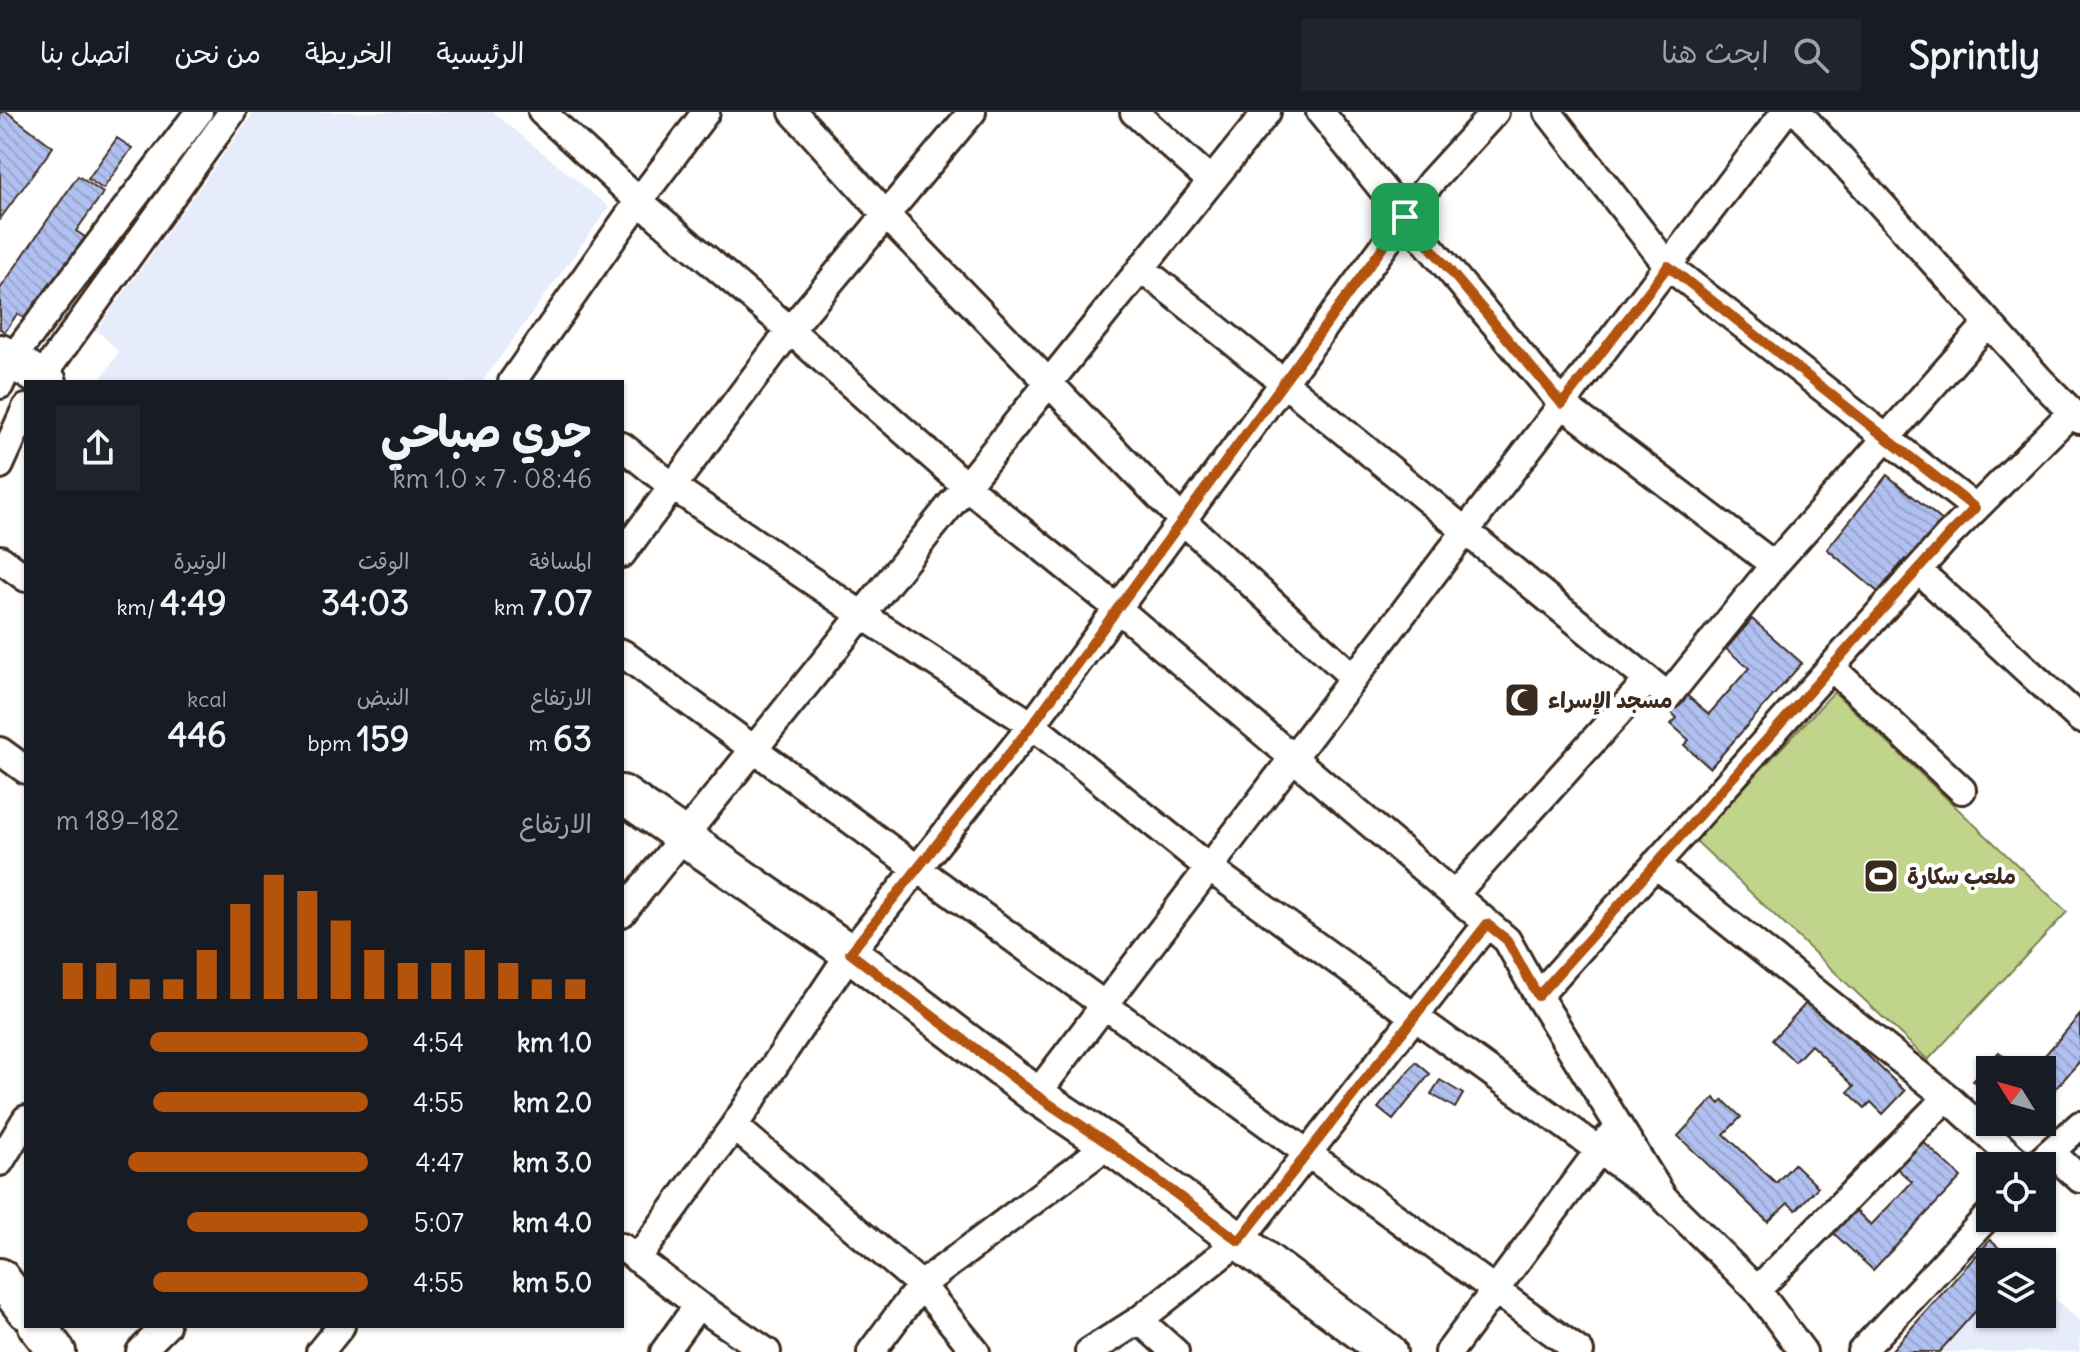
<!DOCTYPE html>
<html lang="ar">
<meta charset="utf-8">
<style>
body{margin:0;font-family:Delius,"Playpen Sans Arabic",sans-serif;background:#20242c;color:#f1f3f6;direction:rtl;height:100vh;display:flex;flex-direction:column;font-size:30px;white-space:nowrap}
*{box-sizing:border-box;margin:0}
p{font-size:26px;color:#9ea1a6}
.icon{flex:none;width:44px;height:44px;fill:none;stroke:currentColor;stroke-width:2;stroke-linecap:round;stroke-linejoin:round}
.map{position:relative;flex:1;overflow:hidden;direction:ltr}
.drawer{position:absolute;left:24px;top:268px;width:600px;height:948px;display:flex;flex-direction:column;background:#171b24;border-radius:0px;box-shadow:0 2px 6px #0004;direction:rtl}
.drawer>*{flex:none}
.needle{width:52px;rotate:307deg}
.buttons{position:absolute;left:1976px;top:944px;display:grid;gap:16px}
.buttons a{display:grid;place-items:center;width:80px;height:80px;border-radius:0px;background:#171b24;box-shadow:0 2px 6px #0004;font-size:40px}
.pin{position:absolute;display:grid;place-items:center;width:68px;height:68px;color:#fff;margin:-34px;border-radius:16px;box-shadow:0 4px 12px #0006}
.round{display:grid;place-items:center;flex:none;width:84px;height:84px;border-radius:0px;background:#20242c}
.head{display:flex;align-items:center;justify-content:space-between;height:136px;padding:0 32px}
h1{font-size:44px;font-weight:700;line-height:60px}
.metrics{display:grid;grid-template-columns:repeat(3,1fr);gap:12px;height:136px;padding:8px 32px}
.metrics div{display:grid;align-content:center}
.metrics b{font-size:34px;font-weight:700}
.metrics small{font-size:22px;font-weight:400}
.metrics p{font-size:22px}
.chart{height:224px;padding:16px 32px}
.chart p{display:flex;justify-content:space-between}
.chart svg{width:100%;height:144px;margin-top:8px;stroke:#b45309;stroke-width:6}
ul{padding:0 32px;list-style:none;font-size:26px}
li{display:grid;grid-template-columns:128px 96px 1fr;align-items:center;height:60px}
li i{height:20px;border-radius:10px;background:#b45309}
header{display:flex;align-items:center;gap:48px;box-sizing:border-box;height:112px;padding:0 40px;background:#171b24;border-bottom:2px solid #363941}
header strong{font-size:38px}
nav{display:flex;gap:44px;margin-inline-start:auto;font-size:28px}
.search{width:560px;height:72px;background:#20242c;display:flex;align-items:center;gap:20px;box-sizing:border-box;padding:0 28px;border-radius:0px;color:#9ea1a6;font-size:30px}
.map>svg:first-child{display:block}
</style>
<header>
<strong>Sprintly</strong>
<div class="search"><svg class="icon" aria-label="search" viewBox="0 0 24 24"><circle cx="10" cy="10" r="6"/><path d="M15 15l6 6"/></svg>ابحث هنا</div>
<nav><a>الرئيسية</a><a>الخريطة</a><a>من نحن</a><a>اتصل بنا</a></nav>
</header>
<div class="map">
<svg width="2080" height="1240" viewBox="0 0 2080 1240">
<defs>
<pattern id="building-back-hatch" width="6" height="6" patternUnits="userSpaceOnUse" patternTransform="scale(2)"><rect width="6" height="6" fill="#b0c0f0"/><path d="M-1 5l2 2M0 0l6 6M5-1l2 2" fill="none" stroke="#98a5cd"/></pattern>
</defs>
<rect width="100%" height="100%" fill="#fff"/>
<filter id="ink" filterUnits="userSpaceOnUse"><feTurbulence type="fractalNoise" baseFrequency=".0125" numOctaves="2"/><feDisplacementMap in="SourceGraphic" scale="16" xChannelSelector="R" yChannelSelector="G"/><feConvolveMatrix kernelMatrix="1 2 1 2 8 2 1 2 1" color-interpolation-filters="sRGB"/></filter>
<g filter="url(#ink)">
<path fill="#e7ecfa" d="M 254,0 L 493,0 L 609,95 L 482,270 L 99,270 L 119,240 L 97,218 Z
M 1990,1128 L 2014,1150 L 1990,1150 L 1990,1202 L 2042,1202 L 2042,1175 L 2080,1209 L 2080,1240 L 1890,1240 Z"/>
<path fill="#c0d58b" stroke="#7e8054" stroke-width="2" d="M 1834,580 L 2067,800 L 1928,948 L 1695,728 Z"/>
<path fill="url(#building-back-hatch)" stroke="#3b2a1e" stroke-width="2" d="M 0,0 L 7,0 L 53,35 L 0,107 Z
M 117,26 L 132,36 L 103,77 L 88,67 Z
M 78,64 L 103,81 L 76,119 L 85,125 L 39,192 L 36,190 L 25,207 L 17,202 L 5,220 L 0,217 L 0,177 Z
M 1887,363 L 1944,410 L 1910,452 L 1905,447 L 1878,480 L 1827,437 Z
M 1752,507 L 1802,551 L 1710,656 L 1684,633 L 1689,628 L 1671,612 L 1677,606 L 1669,598 L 1684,581 L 1709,602 L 1749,556 L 1726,537 Z
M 1809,888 L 1905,979 L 1883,1002 L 1871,990 L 1865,996 L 1848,980 L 1854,974 L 1811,933 L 1795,950 L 1772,928 Z
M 2080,903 L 2080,949 L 2042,992 L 2042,958 L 2032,958 Z
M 1999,940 L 2020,958 L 1990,958 L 1990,984 L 1973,969 Z
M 1416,950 L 1430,962 L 1393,1008 L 1378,996 Z
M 1440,968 L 1463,982 L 1455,996 L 1431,982 Z
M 1714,986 L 1720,992 L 1723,988 L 1741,1005 L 1724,1022 L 1776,1071 L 1794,1052 L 1818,1075 L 1796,1098 L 1788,1091 L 1768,1110 L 1678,1024 Z
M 1919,1026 L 1961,1065 L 1873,1158 L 1829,1117 L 1851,1094 L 1871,1113 L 1912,1070 L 1893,1053 Z
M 1990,1128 L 2015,1150 L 1990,1150 L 1990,1183 L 1939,1240 L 1890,1240 Z"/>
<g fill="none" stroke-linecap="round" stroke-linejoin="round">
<defs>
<path id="street" d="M 542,0 L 639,89 L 790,218 L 966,374 L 1117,496 L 1507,828 L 1538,884 L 1663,1085 L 1757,1178 L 1803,1240
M 793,0 L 886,103 L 1182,408 L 1354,566
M 1134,0 L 1211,69
M 1320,0 L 1405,105 L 1562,292 L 1774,453
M 1548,0 L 1668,154 L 1975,396
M 1798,0 L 2041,269 L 2080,308
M 1141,156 C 1319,297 1492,442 1668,584 L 1774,453 L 1988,211
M 38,270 L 232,0
M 512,270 L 639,89 L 706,0
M 0,273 L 11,248 L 199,0
M 622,334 L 672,374 L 862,503 L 1032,613 L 1209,756 L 1654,1078
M 0,353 L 26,296
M 622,442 L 790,218 L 972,0
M 0,447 L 26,466
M 1918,458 L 2080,607
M 622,541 L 1580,1240
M 1831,555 L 1962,678
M 0,639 L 26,658
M 1655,752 L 1947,985 L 2022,1054
M 1454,783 L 1648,568
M 622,801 L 1267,0
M 1538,884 L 1948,424 L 2072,300
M 1036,983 L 1785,0
M 2051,1040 L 2080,1067
M 0,1050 L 26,1007
M 2035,1054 L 2080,1013
M 622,1135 L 698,1193 L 767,1240
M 637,1147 L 734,1014
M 1757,1178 L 1947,985
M 1139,1208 L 1175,1240
M 140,1240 L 166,1214
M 320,1240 L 341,1214
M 664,1240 L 698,1193
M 871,1240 L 921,1173 L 1109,1032
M 976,1240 L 921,1173 L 734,1014 L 850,841 L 1032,613 L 1431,70 L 1495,0
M 1089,1240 L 1139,1208 L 1239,1129 L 1487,812
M 1449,1240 L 1609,1025
M 1861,1240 L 1990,1102"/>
<path id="secondary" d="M 0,241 L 48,270
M 622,682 L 850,841 L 1036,983 L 1109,1032 L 1388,1240
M 0,1165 L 26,1199
M 37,1214 L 57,1240"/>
</defs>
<use href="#street" stroke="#3b2a1e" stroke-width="32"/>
<use href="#secondary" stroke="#3b2a1e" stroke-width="42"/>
<use href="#street" stroke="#fff" stroke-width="26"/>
<use href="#secondary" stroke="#fff" stroke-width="36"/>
</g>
</g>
<g fill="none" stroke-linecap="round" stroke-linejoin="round" filter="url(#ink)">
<defs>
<path id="route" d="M 1405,105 L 1562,292 L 1668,154 L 1975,396 L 1948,424 L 1538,884 L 1507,828 L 1487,812 L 1239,1129 L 1109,1032 L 1036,983 L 850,841 L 1032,613 Z"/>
</defs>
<use href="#route" stroke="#fff" stroke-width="16"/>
<use href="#route" stroke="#b45309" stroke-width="10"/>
</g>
<defs>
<symbol id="mosque-square" viewBox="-11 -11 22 22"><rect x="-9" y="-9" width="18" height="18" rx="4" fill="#3b2a1e" stroke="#fff"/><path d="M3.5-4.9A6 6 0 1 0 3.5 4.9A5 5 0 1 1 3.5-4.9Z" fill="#fff"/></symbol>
<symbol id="stadium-square" viewBox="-11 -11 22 22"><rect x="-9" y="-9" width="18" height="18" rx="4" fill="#3b2a1e" stroke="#fff"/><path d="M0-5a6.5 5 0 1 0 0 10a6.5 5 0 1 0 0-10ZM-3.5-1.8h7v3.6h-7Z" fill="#fff"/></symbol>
</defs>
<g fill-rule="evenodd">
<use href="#mosque-square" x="1502" y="568" width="40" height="40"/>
<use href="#stadium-square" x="1861" y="744" width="40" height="40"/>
</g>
<g text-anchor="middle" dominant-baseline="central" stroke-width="8" stroke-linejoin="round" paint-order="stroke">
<g font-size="22" font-weight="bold" fill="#3b2a1e" stroke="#fff" text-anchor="start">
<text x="1548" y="588">مسجد الإسراء</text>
<text x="1907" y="764">ملعب سكارة</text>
</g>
</g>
</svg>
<div class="buttons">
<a><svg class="needle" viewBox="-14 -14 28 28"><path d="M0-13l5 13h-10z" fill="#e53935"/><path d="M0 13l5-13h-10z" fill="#9ea1a6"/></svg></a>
<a><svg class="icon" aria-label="locate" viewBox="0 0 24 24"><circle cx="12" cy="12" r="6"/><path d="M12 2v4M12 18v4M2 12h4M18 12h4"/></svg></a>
<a><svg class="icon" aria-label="layers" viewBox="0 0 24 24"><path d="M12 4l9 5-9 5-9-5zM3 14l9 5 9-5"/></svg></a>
</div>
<div class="pin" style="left:1405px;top:105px;background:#1e9e55"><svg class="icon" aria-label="arrive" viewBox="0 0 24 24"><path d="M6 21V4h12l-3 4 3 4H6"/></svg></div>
<section class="drawer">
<div class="head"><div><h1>جري صباحي</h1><p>08:46 · 7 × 1.0 km</p></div><a class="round"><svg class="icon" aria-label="share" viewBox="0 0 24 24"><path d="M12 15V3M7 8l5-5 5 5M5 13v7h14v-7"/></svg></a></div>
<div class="metrics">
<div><p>المسافة</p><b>7.07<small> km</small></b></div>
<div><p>الوقت</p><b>34:03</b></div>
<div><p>الوتيرة</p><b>4:49<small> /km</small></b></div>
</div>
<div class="metrics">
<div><p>الارتفاع</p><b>63<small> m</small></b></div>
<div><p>النبض</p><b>159<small> bpm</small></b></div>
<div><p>kcal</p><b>446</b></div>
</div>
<div class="chart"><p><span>الارتفاع</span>182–189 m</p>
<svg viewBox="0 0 160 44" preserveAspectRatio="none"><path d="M5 44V33M15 44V33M25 44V38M35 44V38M45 44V29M55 44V15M65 44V6M75 44V11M85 44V20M95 44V29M105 44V33M115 44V33M125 44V29M135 44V33M145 44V38M155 44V38"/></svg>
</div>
<ul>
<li><b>1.0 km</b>4:54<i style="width:70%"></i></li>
<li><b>2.0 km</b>4:55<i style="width:69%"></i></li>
<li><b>3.0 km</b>4:47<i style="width:77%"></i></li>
<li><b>4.0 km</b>5:07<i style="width:58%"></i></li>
<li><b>5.0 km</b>4:55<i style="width:69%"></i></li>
</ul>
</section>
</div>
